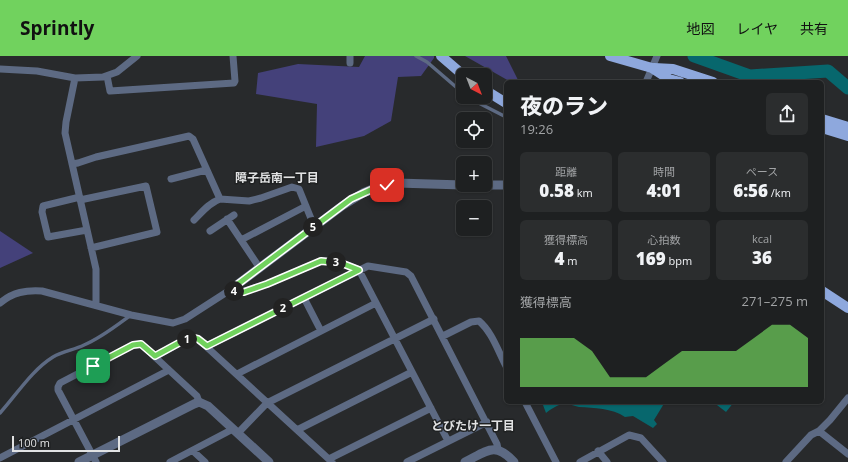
<!DOCTYPE html>
<html lang="ja">
<meta charset="utf-8">
<style>
body{margin:0;font-family:"Open Sans","Noto Sans JP",sans-serif;background:#2b2d2e;color:#f1f3f6;height:100vh;display:flex;flex-direction:column;font-size:15px;white-space:nowrap}
*{box-sizing:border-box;margin:0}
p{font-size:13px;color:#a1a3a5}
.icon{flex:none;width:22px;height:22px;fill:none;stroke:currentColor;stroke-width:2;stroke-linecap:round;stroke-linejoin:round}
.map{position:relative;flex:1;overflow:hidden}
.side{position:absolute;left:504px;top:24px;width:320px;height:324px;display:flex;flex-direction:column;background:#1e2021;border-radius:6px;box-shadow:0 1px 3px #0004,0 0 0 1px #3c3e3f}
.side>*{flex:none}
.needle{width:26px;rotate:138deg}
.buttons{position:absolute;left:456px;top:12px;display:grid;gap:8px}
.buttons a{display:grid;place-items:center;width:36px;height:36px;border-radius:6px;background:#1e2021;box-shadow:0 1px 3px #0004,0 0 0 1px #3c3e3f;font-size:20px}
.scale{position:absolute;left:12px;bottom:10px;width:108px;box-sizing:border-box;padding-left:4px;border:2px solid #e1e2e3;border-top:0;font-size:11px;line-height:14px;white-space:nowrap;color:#e1e2e3;-webkit-text-stroke:3px #1f2122;paint-order:stroke}
.pin{position:absolute;display:grid;place-items:center;width:34px;height:34px;color:#fff;margin:-17px;border-radius:8px;box-shadow:0 2px 6px #0006}
.km{position:absolute;width:20px;height:20px;margin:-10px;border-radius:50%;background:#222;color:#fff;font-size:11px;line-height:20px;text-align:center}
.round{display:grid;place-items:center;flex:none;width:42px;height:42px;border-radius:6px;background:#2b2d2e}
.head{display:flex;align-items:center;justify-content:space-between;height:68px;padding:0 16px}
h1{font-size:22px;font-weight:800;line-height:30px}
.figures{display:grid;grid-template-columns:repeat(3,1fr);gap:6px;height:68px;padding:4px 16px}
.figures div{display:grid;align-content:center;border-radius:6px;background:#2b2d2e;text-align:center}
.figures b{font-size:17px;font-weight:800}
.figures small{font-size:11px;font-weight:400}
.figures p{font-size:11px}
.chart{height:112px;padding:8px 16px}
.chart p{display:flex;justify-content:space-between}
.chart svg{width:100%;height:72px;margin-top:4px;fill:#71d25e;opacity:.7}
header{display:flex;align-items:center;gap:24px;box-sizing:border-box;height:56px;padding:0 20px;background:#71d25e;color:#111}
header strong{font-size:19px}
nav{display:flex;gap:22px;margin-inline-start:auto;font-size:14px}
.map>svg:first-child{display:block}
</style>
<header>
<strong>Sprintly</strong>
<nav><a>地図</a><a>レイヤ</a><a>共有</a></nav>
</header>
<div class="map">
<svg width="848" height="406" viewBox="0 0 848 406">
<rect width="100%" height="100%" fill="#282a2c"/>
<path fill="#44417a" d="M 365,0 L 434,0 L 434,2 L 421,20 L 398,21 L 391,65 L 364,80 L 316,91 L 317,48 L 256,38 L 258,17 L 298,8 L 359,11 Z
M 465,0 L 506,0 L 519,26 L 511,26 Z
M 0,175 L 33,197 L 0,212 Z"/>
<path fill="#07676d" d="M 543,346 L 665,346 L 654,364 L 657,368 L 653,372 L 633,360 L 625,361 C 612,352 594,352 579,351 C 573,350 568,347 563,348 C 557,349 551,353 546,357 L 543,349 Z
M 713,346 L 734,346 L 726,356 Z"/>
<g fill="none" stroke-linecap="round" stroke-linejoin="round">
<path stroke="#07676d" stroke-width="13" d="M 694,0 L 750,20 L 828,15 L 848,32"/>
<path stroke="#5d6a83" stroke-width="3.5" d="M 416,0 L 427,6 L 463,37
M 467,41 L 506,61
M 0,357 C 17,338 32,314 53,301 C 63,295 74,294 84,289 C 101,282 116,270 131,259"/>
<path stroke="#5d6a83" stroke-width="7" d="M 350,0 L 350,7
M 0,13 L 37,15 L 75,22 L 103,21 L 117,16 L 137,0
M 107,20 L 110,35 L 234,27 L 235,25 L 233,0
M 75,22 L 66,66 L 65,77 L 96,213 L 96,249
M 646,26 L 657,0
M 72,108 L 78,107 L 96,101 L 189,80 L 193,83 L 220,143 L 249,145 L 261,142 L 292,131 L 299,133 L 312,165 L 316,169
M 171,123 L 206,114
M 80,141 L 43,150 L 42,156 L 48,181 L 87,174
M 80,144 L 146,130 L 157,176 L 91,192
M 227,163 L 259,211
M 194,164 C 202,156 209,147 220,143
M 210,175 L 234,159
M 241,184 L 306,150
M 304,242 L 321,275
M 0,247 C 13,236 26,234 42,235 L 131,259 L 173,267 L 185,263 L 230,234 L 236,236 L 244,235 L 267,228 L 321,205 C 335,205 347,208 359,214 L 448,385
M 443,280 L 471,266 L 479,265 C 492,276 498,295 506,310
M 207,290 L 368,210 L 406,216 L 411,220 L 497,388 L 498,393
M 155,301 L 190,281 L 198,283 L 332,406
M 237,318 L 376,247
M 525,346 L 556,406
M 297,374 L 412,316
M 819,375 L 848,398
M 238,377 L 267,347 L 434,263
M 193,395 L 205,406
M 598,395 L 607,406
M 0,402 L 169,314
M 329,403 L 431,352
M 96,406 L 58,334 L 58,331 L 60,327 L 133,289 L 141,288 L 197,340 L 199,346
M 170,406 L 233,373
M 407,406 L 487,366
M 580,406 L 629,379 L 641,382 L 663,406
M 786,406 L 811,379 L 819,375 L 830,364 L 848,342"/>
<path stroke="#5d6a83" stroke-width="9" d="M 470,129 L 506,129
M 230,234 L 342,150 L 363,137 L 375,132 L 397,127 L 463,129
M 79,406 L 194,348 L 199,346 L 208,350 L 269,406
M 465,406 C 487,395 495,385 514,406"/>
<path stroke="#8ea8dd" stroke-width="10" d="M 441,0 L 463,19
M 610,0 L 652,12 L 669,23 L 680,26
M 654,12 L 673,13 L 713,26
M 485,34 L 506,47
M 822,63 L 848,71
M 822,72 L 848,80
M 822,235 L 848,252"/>
</g>
<g fill="none" stroke-linecap="round" stroke-linejoin="round">
<defs>
<path id="route" d="M 93,310 L 133,289 L 141,288 L 155,300 L 190,281 L 198,283 L 207,290 L 359,214 L 341,207 L 321,205 L 267,228 L 244,236 L 236,236 L 230,234 L 351,143 L 375,132 L 387,129"/>
</defs>
<use href="#route" stroke="#fff" stroke-width="8"/>
<use href="#route" stroke="#71d25e" stroke-width="5"/>
</g>
<g text-anchor="middle" dominant-baseline="central" stroke-width="3" stroke-linejoin="round" paint-order="stroke">
<g font-size="12" font-weight="bold" fill="#e1e2e3" stroke="#1f2122">
<text x="277" y="121">障子岳南一丁目</text>
<text x="473" y="369">とびたけ一丁目</text>
</g>
</g>
</svg>
<div class="buttons">
<a><svg class="needle" viewBox="-14 -14 28 28"><path d="M0-13l5 13h-10z" fill="#e53935"/><path d="M0 13l5-13h-10z" fill="#a1a3a5"/></svg></a>
<a><svg class="icon" aria-label="locate" viewBox="0 0 24 24"><circle cx="12" cy="12" r="6"/><path d="M12 2v4M12 18v4M2 12h4M18 12h4"/></svg></a>
<a>+</a>
<a>−</a>
</div>
<div class="scale">100 m</div>
<div class="pin" style="left:93px;top:310px;background:#1e9e55"><svg class="icon" aria-label="arrive" viewBox="0 0 24 24"><path d="M6 21V4h12l-3 4 3 4H6"/></svg></div>
<div class="pin" style="left:387px;top:129px;background:#d93025"><svg class="icon" aria-label="check" viewBox="0 0 24 24"><path d="M5 12l5 5 9-10"/></svg></div>
<b class="km" style="left:187px;top:283px">1</b>
<b class="km" style="left:283px;top:252px">2</b>
<b class="km" style="left:336px;top:206px">3</b>
<b class="km" style="left:234px;top:235px">4</b>
<b class="km" style="left:313px;top:171px">5</b>
<section class="side">
<div class="head"><div><h1>夜のラン</h1><p>19:26</p></div><a class="round"><svg class="icon" aria-label="share" viewBox="0 0 24 24"><path d="M12 15V3M7 8l5-5 5 5M5 13v7h14v-7"/></svg></a></div>
<div class="figures">
<div><p>距離</p><b>0.58<small> km</small></b></div>
<div><p>時間</p><b>4:01</b></div>
<div><p>ペース</p><b>6:56<small> /km</small></b></div>
</div>
<div class="figures">
<div><p>獲得標高</p><b>4<small> m</small></b></div>
<div><p>心拍数</p><b>169<small> bpm</small></b></div>
<div><p>kcal</p><b>36</b></div>
</div>
<div class="chart"><p><span>獲得標高</span>271–275 m</p>
<svg viewBox="0 0 160 44" preserveAspectRatio="none"><path d="M0 44V14L10 14L20 14L30 14L40 22L50 38L60 38L70 38L80 30L90 22L100 22L110 22L120 22L130 14L140 6L150 6L160 14V44z"/></svg>
</div>
</section>
</div>
